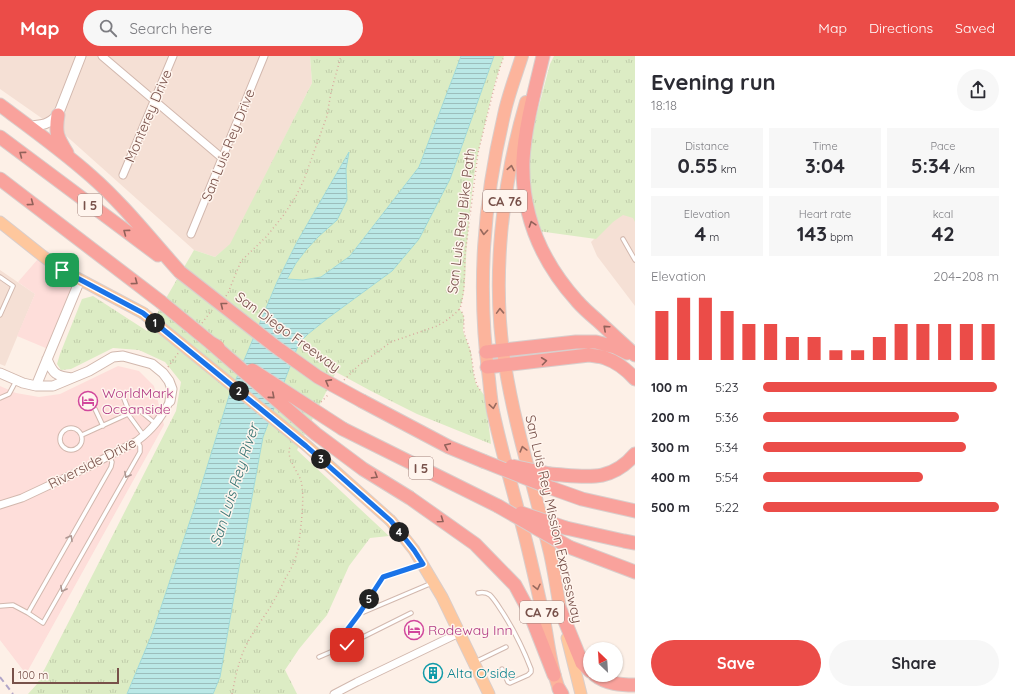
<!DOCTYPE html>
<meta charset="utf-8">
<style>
body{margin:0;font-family:Quicksand,sans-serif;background:#f7f7f7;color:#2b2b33;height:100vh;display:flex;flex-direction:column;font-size:15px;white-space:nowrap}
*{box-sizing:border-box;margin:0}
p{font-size:13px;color:#7c7c81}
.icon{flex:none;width:22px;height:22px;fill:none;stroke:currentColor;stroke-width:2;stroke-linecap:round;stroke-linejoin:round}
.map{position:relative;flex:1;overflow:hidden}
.sheet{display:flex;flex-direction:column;background:#fff;width:380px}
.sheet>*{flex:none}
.needle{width:26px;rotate:335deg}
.buttons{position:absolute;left:583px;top:586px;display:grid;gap:8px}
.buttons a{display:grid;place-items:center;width:40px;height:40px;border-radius:50%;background:#fff;box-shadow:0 1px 3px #0004;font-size:20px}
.scale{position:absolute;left:12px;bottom:10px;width:107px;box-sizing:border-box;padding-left:4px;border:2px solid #78514a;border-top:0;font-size:11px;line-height:14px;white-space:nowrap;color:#78514a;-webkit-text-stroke:3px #fff5ee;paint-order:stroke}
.pin{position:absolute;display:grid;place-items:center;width:34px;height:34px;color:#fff;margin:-17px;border-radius:8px;box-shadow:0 2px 6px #0006}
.km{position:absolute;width:20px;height:20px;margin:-10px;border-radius:50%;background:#222;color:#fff;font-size:11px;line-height:20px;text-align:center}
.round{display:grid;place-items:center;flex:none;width:42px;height:42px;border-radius:21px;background:#f7f7f7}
.head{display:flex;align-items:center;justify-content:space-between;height:68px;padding:0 16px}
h1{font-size:22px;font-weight:800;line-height:30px}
.metrics{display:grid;grid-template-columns:repeat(3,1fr);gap:6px;height:68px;padding:4px 16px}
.metrics div{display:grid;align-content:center;border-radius:0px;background:#f7f7f7;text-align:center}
.metrics b{font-size:20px;font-weight:800}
.metrics small{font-size:11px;font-weight:400}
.metrics p{font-size:11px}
.chart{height:112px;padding:8px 16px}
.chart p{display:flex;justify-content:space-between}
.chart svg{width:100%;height:72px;margin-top:4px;stroke:#eb4c48;stroke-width:6}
.primary-button{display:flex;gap:8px;margin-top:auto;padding:8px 16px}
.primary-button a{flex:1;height:46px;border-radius:24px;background:#eb4c48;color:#fff;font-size:16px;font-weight:800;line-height:46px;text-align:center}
.primary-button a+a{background:#f7f7f7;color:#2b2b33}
ul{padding:0 16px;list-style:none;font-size:13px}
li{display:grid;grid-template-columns:64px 48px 1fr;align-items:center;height:30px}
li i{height:10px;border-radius:5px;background:#eb4c48}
header{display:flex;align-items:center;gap:24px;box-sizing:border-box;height:56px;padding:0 20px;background:#eb4c48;color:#fff}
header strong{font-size:19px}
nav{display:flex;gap:22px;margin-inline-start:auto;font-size:14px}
.search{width:280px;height:36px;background:#f7f7f7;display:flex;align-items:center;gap:10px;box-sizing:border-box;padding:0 14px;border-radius:22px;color:#7c7c81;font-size:15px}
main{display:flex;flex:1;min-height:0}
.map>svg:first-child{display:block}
</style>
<header>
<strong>Map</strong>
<div class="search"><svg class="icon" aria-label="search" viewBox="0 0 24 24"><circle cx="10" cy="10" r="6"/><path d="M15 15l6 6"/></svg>Search here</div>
<nav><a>Map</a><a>Directions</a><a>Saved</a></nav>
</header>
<main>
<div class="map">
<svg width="635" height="638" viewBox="0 0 635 638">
<defs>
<pattern id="grass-tufts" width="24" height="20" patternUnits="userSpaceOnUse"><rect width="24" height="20" fill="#dcecc4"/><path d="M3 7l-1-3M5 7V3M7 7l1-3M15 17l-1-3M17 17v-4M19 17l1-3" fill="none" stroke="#c0ccaa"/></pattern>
<pattern id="water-rules" width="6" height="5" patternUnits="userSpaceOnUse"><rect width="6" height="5" fill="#bae8e6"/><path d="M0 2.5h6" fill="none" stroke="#9cbebc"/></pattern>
</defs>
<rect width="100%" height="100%" fill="#fdf0e7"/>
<path fill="#f5e0d5" d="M 0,0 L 310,0 L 312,27 L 231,188 L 215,201 L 194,194 L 63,77 L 0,33 Z
M 621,156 L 635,161 L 635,250 L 597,200 L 591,186 Z
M 0,214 L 35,238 L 5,310 L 0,308 Z"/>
<path fill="#fededa" d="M 38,203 L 75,227 L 48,293 L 17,280 L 35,238 L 18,226 Z
M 118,310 L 139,315 L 154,330 L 164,369 L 26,618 L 0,584 L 0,330 L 16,337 L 39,341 L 60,338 Z"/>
<path fill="url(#grass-tufts)" d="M 310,0 L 461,0 L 419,111 L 350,200 L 321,221 L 303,224 L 287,224 L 296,207 L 306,194 L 347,144 L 346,113 L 348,98 L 297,186 L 277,226 L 229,340 L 194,453 L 152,578 L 127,638 L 28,638 L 37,628 L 176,355 L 181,326 L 165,306 L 139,294 L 113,292 L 71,313 L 61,314 L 57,308 L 60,298 L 82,243 L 93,240 L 147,275 L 194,194 L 215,201 L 230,188 L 312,27 Z
M 494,0 L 504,0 C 497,18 492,37 488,55 C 485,69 481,83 478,97 C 472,126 470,157 467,187 C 465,204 467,240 459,253 L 462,256 L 464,261 L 463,275 L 471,296 L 473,315 L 476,328 L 484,339 L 489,372 L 491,388 L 417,358 L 371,335 L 336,316 L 297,394 L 389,480 L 370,482 L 349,510 L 327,559 L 299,593 L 285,614 L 297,638 L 213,638 L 220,621 L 238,517 L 263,381 L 299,287 L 308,278 L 328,262 L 392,215 L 450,123 Z
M 554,0 L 635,0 L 635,166 L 633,162 L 623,159 L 613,166 L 596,183 L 538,175 L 526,118 L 535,65 L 550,8 Z"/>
<path fill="url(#water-rules)" stroke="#a0dad8" d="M 461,0 L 494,0 L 450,123 L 419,183 L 392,215 L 328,262 L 308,278 L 299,287 L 263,381 L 238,517 L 220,621 L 213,638 L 127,638 L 152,578 L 194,453 L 229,340 L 277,226 L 297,186 L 349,96 L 346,113 L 347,144 L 337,164 L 318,181 L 306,194 L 296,207 L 287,223 L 303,224 L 321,221 L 350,200 L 419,111 Z"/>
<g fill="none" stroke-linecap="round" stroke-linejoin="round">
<defs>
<path id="service" d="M 623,183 L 635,204
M 0,221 L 13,230 L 0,259
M 123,340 L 128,353 L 131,356
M 0,342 L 9,338 L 16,325
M 95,353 L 103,370
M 128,358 L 144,380
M60 383a11 11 0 1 1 22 0a11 11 0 1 1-22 0Z
M 82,379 L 128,358 L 135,354 L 139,354 L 156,368
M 109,400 L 112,406 L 111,411 L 28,557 L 43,567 L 140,396 L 140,390 L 137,385
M 420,509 L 383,521 L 359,558 L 432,527
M 478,537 C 483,536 486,536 490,539 C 495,544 499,551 503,557 C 515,576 523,592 531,613 L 531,616 L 528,619 L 510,627 L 508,626 L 502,613
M 0,550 L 13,549 L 28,557
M 359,558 L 344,578 L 347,589 L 411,557
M 319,601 L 347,589
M 475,606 L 506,591"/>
<path id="minor" d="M 102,0 L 222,102
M 123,119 L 173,0
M 191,178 L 264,0
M 0,449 L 22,442 L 88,411 L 137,385 C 153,373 160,363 170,345
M 334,638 L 357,626 L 459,577"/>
<path id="tertiary" d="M 29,70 C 42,69 48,69 58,59 L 81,0
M 47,303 C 53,318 56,320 72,322
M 0,317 L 23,327 L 36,330 L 53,330 L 89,315 L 113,301 L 123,300 L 152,308 L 163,317 L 169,325 L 172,333 L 170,345
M 36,330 L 80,224"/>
<path id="primary" d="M 0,166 L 44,201 L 62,214 L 143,257
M 391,465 L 414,494 L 442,541 L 489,638
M 567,582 L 581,638"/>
<path id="trunk" d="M 522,0 C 516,19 508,39 504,59 C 483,148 477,232 489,323 C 490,333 491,344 493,355 C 503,402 517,447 528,493 C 534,518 540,544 545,569 C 549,591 551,612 559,633
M 526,46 C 502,128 491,223 505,309 C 515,372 535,434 550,497 C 554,515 557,534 560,553"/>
<path id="motorway" d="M 543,0 C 535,34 525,69 523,104 C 521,159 541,205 577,245 C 583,252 590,258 597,264 C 609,275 622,287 635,299
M 0,49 C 31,72 63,95 91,120 C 124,149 151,184 180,216
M 58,59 C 55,77 57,81 67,97
M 0,81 L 158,199
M 0,123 L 161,246
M 486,296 L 576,286 L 596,286 L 615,291 L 627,297
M 487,311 L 589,299 C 594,300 600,300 605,302 C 617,306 627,314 635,323
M 362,345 L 449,391 L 483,405
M 343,373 L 498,450
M 550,418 C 584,420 610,428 635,398
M 551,432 L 582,443 L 635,455
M 410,442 L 475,488 L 515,529 L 529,555 L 554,619
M 566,472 L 624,485 L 635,487
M 569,491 L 635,516
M 560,553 L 582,607 L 590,615
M 595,619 C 606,628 621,629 635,629
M 559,633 L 562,638"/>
</defs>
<use href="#service" stroke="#d2b8ae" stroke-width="5.5"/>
<use href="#minor" stroke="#d2b8ae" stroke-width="9"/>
<use href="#tertiary" stroke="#d2b8ae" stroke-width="11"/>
<use href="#primary" stroke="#d9cecc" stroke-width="13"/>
<use href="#trunk" stroke="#d9cecc" stroke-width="14"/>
<use href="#motorway" stroke="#d9cecc" stroke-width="15"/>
<path stroke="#d9aba0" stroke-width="1.5" stroke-dasharray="1 3" stroke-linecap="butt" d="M 226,240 L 228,237 L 241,205 L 266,181 L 283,160 L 295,142 L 303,126 L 327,60 L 331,36 L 341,0
M 459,253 C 466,259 463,265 464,274 C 464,280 469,288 470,295 C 474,309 472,322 480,334
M 202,267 L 212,254
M 168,311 L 179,296
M 344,324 L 358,310 L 391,286 L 437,270 L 447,264 L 458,255 L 461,250 L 464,232 L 465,199 L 478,97 L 493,36 L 500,11 L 504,0
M 321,346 L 329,338
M 232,638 C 235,623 238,608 244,594 C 251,578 262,564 271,550 C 276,541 281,532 285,523 C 292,512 298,499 299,486 C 301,470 305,440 301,425 C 298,415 284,400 291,389"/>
<use href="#service" stroke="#fff" stroke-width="3.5"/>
<use href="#minor" stroke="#fff" stroke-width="7"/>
<use href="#tertiary" stroke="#fff" stroke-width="9"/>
<use href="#primary" stroke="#fec79d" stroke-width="11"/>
<use href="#trunk" stroke="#fcb49c" stroke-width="12"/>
<use href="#motorway" stroke="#f9a29c" stroke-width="13"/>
<path stroke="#b0a4c8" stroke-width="2" stroke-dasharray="6 4" stroke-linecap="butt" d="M 0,621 L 13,638"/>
<defs>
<path id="primary-bridge" d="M 143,257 L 307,390 L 391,465"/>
<path id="motorway-bridge" d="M 180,216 L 276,291 L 318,321 L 362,345
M 161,246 L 211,287 L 218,291
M 211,287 L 316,378 L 363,413 L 410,442
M 252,314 L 343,373
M 483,405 L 551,432
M 512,410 L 550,418
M 498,450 L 569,491
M 521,457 L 566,472"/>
</defs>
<use href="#primary-bridge" stroke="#d9cecc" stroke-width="13" stroke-linecap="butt"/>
<use href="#motorway-bridge" stroke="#d9cecc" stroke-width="15" stroke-linecap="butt"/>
<use href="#primary-bridge" stroke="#fec79d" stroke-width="11"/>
<use href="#motorway-bridge" stroke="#f9a29c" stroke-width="13"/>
</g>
<defs><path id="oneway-chevron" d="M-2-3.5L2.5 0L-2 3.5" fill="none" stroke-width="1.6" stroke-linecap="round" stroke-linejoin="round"/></defs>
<g stroke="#92615a">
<use href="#oneway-chevron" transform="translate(22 98) rotate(-143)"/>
<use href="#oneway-chevron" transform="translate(31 147) rotate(37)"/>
<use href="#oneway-chevron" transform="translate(532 168) rotate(-108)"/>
<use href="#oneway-chevron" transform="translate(126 176) rotate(-143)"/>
<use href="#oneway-chevron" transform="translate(135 226) rotate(37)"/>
<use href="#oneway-chevron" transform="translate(223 249) rotate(-142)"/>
<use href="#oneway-chevron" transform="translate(606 272) rotate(-138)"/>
<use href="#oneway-chevron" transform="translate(544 305) rotate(-7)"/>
<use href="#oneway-chevron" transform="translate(328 326) rotate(-151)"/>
<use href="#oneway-chevron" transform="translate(272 340) rotate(41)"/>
<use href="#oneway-chevron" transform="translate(447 390) rotate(-155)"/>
<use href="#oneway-chevron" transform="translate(375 420) rotate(32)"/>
<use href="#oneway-chevron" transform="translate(441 464) rotate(35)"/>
</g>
<g stroke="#996a5e">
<use href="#oneway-chevron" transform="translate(511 112) rotate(-79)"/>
<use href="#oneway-chevron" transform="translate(484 176) rotate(95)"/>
<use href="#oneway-chevron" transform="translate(500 255) rotate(-92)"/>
<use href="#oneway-chevron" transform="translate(493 350) rotate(81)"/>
<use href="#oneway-chevron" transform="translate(523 393) rotate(-105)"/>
<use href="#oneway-chevron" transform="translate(537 531) rotate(77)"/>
</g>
<g stroke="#ae9792">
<use href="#oneway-chevron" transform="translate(127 419) rotate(119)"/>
<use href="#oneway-chevron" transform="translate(70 482) rotate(-60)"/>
<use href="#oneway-chevron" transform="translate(63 533) rotate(119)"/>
</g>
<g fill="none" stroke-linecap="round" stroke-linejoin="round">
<defs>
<path id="route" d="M 62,214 L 143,257 L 306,390 L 391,465 L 414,494 L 423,508 L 383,521 L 359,558 L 344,578 L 347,589"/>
</defs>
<use href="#route" stroke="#fff" stroke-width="8"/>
<use href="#route" stroke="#1a73e8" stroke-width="5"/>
</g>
<defs>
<symbol id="hotel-ring" viewBox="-11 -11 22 22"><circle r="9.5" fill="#fff5ee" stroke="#d1479c" stroke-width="1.5"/><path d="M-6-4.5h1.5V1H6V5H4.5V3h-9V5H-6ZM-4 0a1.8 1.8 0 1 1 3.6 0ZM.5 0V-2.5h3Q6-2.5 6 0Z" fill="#d1479c"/></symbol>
<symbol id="building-ring" viewBox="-11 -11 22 22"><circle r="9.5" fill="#fff5ee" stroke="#0f9aa8" stroke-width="1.5"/><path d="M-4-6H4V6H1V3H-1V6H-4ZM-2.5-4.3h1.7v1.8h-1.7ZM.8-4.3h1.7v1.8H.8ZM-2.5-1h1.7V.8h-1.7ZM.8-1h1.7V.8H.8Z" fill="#0f9aa8"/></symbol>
</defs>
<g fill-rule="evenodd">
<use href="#hotel-ring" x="77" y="334" width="22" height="22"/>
<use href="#hotel-ring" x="403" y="563" width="22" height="22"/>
<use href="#building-ring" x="422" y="606" width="22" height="22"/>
</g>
<g text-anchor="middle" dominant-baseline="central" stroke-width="3" stroke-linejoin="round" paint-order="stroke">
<g fill="#fff5ee" stroke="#a0827b" stroke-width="1">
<rect x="483" y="134" width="44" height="22" rx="3"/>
<rect x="78" y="138" width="24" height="22" rx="3"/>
<rect x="409" y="401" width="24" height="22" rx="3"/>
<rect x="520" y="545" width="44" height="22" rx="3"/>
</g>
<g font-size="13" font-weight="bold" fill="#78514a">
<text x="505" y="145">CA 76</text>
<text x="90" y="149">I 5</text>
<text x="421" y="412">I 5</text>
<text x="542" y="556">CA 76</text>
</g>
<g font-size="14" fill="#78514a" stroke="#fff5ee">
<text transform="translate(148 60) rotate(-67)">Monterey Drive</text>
<text transform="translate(228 89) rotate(-68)">San Luis Rey Drive</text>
<text transform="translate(461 165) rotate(-83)">San Luis Rey Bike Path</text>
<text transform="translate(288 276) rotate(36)">San Diego Freeway</text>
<text transform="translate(92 407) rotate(-27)">Riverside Drive</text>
<text transform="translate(554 463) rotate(77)">San Luis Rey Mission Expressway</text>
</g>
<g font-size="14" fill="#b23c85" stroke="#fff5ee" text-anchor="start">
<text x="102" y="337">WorldMark<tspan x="102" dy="16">Oceanside</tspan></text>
<text x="428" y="574">Rodeway Inn</text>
</g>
<g font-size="14" fill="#0d838f" stroke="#fff5ee" text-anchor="start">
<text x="447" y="617">Alta O'side</text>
</g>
<g font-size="15" font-style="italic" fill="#3a7675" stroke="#fff5ee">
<text transform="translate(234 429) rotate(-72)">San Luis Rey River</text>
</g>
</g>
</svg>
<div class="buttons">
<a><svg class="needle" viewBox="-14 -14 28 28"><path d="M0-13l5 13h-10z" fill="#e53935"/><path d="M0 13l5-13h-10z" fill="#7c7c81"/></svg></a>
</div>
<div class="scale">100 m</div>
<div class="pin" style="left:62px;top:214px;background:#1e9e55"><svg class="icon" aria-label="arrive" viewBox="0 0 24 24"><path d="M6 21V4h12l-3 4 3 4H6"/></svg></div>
<div class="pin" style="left:347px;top:589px;background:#d93025"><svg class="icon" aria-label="check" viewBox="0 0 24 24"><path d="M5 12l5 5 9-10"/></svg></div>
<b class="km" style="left:155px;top:267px">1</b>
<b class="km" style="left:239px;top:335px">2</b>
<b class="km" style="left:321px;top:403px">3</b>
<b class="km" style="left:399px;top:476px">4</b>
<b class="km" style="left:369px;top:543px">5</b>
</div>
<section class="sheet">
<div class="head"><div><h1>Evening run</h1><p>18:18</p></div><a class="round"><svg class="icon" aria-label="share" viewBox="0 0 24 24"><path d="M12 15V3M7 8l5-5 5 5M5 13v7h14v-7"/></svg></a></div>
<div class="metrics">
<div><p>Distance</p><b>0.55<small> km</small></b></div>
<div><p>Time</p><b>3:04</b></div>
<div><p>Pace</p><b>5:34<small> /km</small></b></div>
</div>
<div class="metrics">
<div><p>Elevation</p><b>4<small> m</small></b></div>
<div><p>Heart rate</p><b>143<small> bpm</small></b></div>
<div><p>kcal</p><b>42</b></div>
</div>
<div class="chart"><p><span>Elevation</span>204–208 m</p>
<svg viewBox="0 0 160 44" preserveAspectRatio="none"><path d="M5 44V14M15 44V6M25 44V6M35 44V14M45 44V22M55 44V22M65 44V30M75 44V30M85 44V38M95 44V38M105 44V30M115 44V22M125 44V22M135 44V22M145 44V22M155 44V22"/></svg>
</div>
<ul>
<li><b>100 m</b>5:23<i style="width:99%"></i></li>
<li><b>200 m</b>5:36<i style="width:83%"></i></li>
<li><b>300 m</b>5:34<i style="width:86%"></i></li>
<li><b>400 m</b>5:54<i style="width:68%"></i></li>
<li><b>500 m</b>5:22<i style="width:100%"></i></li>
</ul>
<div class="primary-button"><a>Save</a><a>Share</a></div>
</section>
</main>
